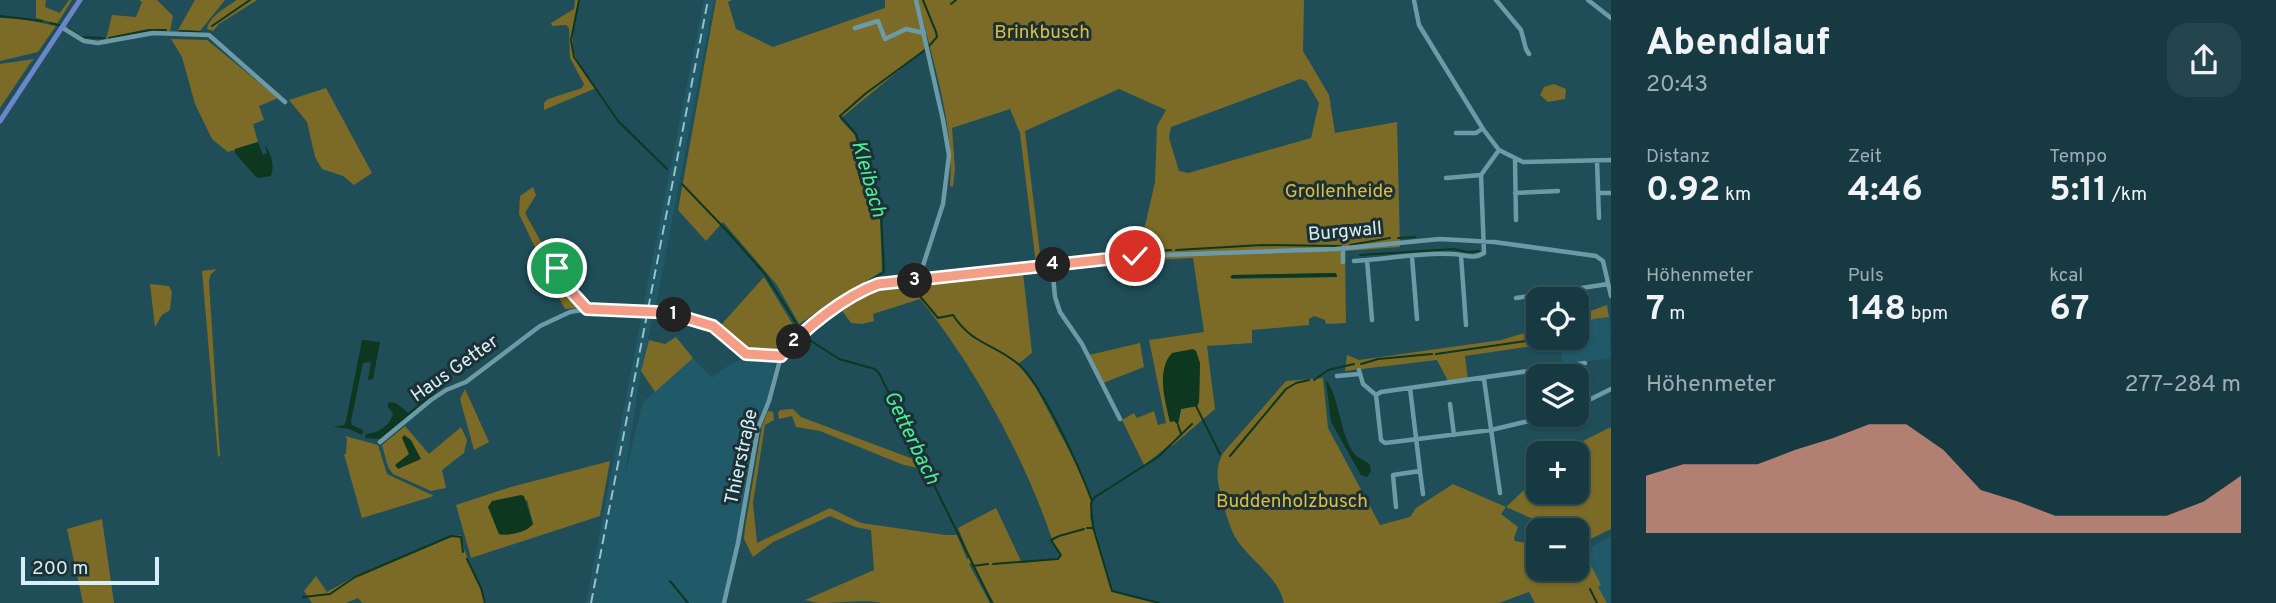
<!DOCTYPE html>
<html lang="de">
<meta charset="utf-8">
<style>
body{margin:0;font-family:Overpass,sans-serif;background:#24454d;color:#f1f3f6;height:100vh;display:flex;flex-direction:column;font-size:26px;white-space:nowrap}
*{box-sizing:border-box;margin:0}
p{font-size:23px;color:#9eadb2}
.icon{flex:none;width:38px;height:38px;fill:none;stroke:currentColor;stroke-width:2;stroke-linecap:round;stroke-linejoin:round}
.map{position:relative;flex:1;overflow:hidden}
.drawer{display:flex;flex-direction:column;background:#173a42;width:665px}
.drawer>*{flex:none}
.buttons{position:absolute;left:1526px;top:287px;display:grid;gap:14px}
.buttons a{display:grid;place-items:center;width:63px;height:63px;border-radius:14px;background:#173a42;box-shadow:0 2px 5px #0004,0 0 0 2px #36545b;font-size:35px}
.scale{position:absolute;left:21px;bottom:18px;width:138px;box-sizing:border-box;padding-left:7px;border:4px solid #d7eff6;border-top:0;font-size:19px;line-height:24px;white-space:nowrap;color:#d7eff6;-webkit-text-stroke:5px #1c3035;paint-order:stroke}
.pin{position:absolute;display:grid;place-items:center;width:60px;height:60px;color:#fff;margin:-30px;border:4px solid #fff;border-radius:50%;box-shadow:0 2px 7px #0007}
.km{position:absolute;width:35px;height:35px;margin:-18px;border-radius:50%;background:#222;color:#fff;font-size:19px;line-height:35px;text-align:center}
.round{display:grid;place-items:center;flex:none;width:74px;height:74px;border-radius:21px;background:#24454d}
.summary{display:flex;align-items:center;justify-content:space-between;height:119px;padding:0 35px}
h1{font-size:38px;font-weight:700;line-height:52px}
.stats{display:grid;grid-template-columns:repeat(3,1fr);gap:10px;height:119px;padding:7px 35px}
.stats div{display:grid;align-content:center}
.stats b{font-size:35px;font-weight:700}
.stats small{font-size:19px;font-weight:400}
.stats p{font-size:19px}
.chart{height:196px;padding:14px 35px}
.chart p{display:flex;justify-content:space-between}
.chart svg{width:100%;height:126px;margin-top:7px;fill:#f49e88;opacity:.7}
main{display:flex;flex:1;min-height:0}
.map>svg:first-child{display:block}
</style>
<main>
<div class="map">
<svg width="1611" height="603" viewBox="0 0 1611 603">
<rect width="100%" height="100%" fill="#1f4e58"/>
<path fill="#205a68" d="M 704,0 L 714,0 L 655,310 L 643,307 Z
M 642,315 L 653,316 L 641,371 L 624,478 L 643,402 L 693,358 L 712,378 L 723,369 L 743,358 L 772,355 L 777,357 L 767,401 L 756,421 L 736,545 L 722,603 L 586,603 Z
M 1609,317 L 1611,358 L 1563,365 L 1559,340 L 1561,338 L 1577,338 L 1577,327 L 1588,325 L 1593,319 Z
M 1611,536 L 1611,603 L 1606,603 L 1581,553 Z"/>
<path fill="#7b6b26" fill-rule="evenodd" d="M 36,0 L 46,0 L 45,7 L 60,13 L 69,0 L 72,0 L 57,24 L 36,18 Z
M 139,0 L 157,0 L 173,16 L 170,31 L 149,30 L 106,40 L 112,15 L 136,17 L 142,2 Z
M 195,0 L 225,0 L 200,31 L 178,30 Z
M 237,0 L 257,0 L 219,24 L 213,31 L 207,29 C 209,17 226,7 237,0 Z
M 575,0 L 579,0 C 571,44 566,52 596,88 L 544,110 L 544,103 L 548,99 L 582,88 L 584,84 L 570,58 L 569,28 L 566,25 L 552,26 L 551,23 L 574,9 Z
M 716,0 L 732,0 L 728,2 L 736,29 L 773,47 L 885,8 L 885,0 L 914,0 L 925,49 L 840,119 L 854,134 L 869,176 L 880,219 L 882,271 L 799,324 L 777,285 L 723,222 L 706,241 L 678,210 Z
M 918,0 L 1304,0 L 1303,51 L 1329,95 L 1335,133 L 1397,122 L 1400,247 L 1345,251 L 1346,323 L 1326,324 L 1325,320 L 1314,316 L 1309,319 L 1309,325 L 1252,330 L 1252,343 L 1207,346 L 1215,409 L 1172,446 L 1171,444 L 1144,465 L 1122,420 L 1134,413 L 1137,418 L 1154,411 L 1158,425 L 1166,423 L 1149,340 L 1204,332 L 1193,258 L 1137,261 L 1155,182 L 1157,126 L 1166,110 L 1119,89 L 1025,131 L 1041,262 L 1036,264 L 1020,133 L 1010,109 L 952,128 L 955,169 L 953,187 L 950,186 C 955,125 932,60 918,0 ZM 1300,79 L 1306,81 L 1319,103 L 1311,138 L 1188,173 L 1179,171 L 1169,138 L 1171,127 ZM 1336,273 L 1337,277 L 1232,279 L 1232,275 ZM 1190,350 L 1200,363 L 1199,402 L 1197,406 L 1181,409 L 1178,424 L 1174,421 L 1171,422 L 1186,352 Z
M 0,18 L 23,19 L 56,26 L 38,52 L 0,61 Z
M 171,39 L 207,40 L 278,98 L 259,106 L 264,120 L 253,124 L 258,142 L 228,152 L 212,139 L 195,104 L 182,57 Z
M 34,59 L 31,62 L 0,108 L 0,64 Z
M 1554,84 L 1566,89 L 1565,99 L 1548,102 L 1540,95 L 1544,87 Z
M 326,88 L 372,173 L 354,185 L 343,176 L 322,169 L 315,157 L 307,122 L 289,100 Z
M 533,187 L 536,195 L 525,213 L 569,292 L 577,302 L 574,304 L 577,308 L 565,309 L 562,304 L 519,214 L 520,196 Z
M 217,269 L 211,274 L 209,281 L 220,456 L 218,457 L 202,271 Z
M 1023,273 L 1032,353 L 1018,364 L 1035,386 L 1082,475 L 1091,501 L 1090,517 L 1112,591 L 1158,603 L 994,603 L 973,565 L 958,528 L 996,508 L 1022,563 L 1059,559 L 1061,555 L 1052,541 L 1056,537 L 1052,539 C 1025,459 974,365 920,299 L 873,314 L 874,321 L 862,324 L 851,323 L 841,309 L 879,287 L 914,285 Z
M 764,277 L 798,333 L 776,351 L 752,353 L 744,351 L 720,326 Z
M 150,284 L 169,286 L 172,292 L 170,310 L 162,315 L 155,327 Z
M 1607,305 L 1609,317 L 1593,319 L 1588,325 L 1577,327 L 1577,316 Z
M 1538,329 L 1538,338 L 1561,338 L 1559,342 L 1465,356 L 1468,380 L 1449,383 L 1437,360 L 1345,371 L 1347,355 L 1359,360 L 1501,340 Z
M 676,337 L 693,358 L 655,392 L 641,371 L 649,340 L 665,344 Z
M 1140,343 L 1144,367 L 1103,383 L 1089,355 Z
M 1323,378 L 1328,428 L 1380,525 L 1410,517 L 1416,508 L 1453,484 L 1506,507 L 1538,477 L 1538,492 L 1577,492 L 1577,453 L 1566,453 L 1579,443 L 1611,427 L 1611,529 L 1578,545 L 1577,530 L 1558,530 L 1506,507 L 1501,514 L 1518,527 L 1514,538 L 1515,541 L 1532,544 L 1530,580 L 1555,569 L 1577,569 L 1577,552 L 1584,552 L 1601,585 L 1598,587 L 1607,603 L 1535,603 L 1529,592 L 1499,603 L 1284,603 C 1278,576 1249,560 1235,537 C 1228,524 1225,509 1221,495 C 1217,480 1215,467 1223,453 L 1286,381 Z
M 465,389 L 489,442 L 474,450 L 460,399 Z
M 793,409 L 801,417 L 921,462 L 925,470 L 901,464 L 820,431 L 796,427 L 792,416 L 779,419 L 778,413 L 780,410 Z
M 768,411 L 773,412 L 774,420 L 765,425 L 753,503 L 757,543 L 830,508 L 861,523 L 945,535 L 957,535 L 967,559 L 969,558 L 971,563 L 969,564 L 990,603 L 881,603 C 873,599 835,603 822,603 C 816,603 811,601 805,600 L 874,570 L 871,530 L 855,527 L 830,516 L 773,542 L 753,557 L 744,539 L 745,528 L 762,426 Z
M 405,426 L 429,454 L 461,427 L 467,440 L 464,453 L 442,470 L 446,488 L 431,491 L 393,474 L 388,467 L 382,445 Z
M 345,436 L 378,445 L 387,474 L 434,496 L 362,518 L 344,454 L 346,454 L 347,439 Z
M 610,461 L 600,516 L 471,558 L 456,505 L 511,487 ZM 527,500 L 533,524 C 527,532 509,536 499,534 L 492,516 Z
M 102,519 L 114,603 L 83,603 L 67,529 Z
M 461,535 C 464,560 481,579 486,603 L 362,603 L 358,598 L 346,603 L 312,603 L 304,591 L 316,576 L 327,592 L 359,574 L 360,576 L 453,536 Z"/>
<path fill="#0e3720" d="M 258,142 L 263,155 L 267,153 L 265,145 C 271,154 275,165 271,176 L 258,178 L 255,176 L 235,153 L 235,149 Z
M 1336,273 L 1337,277 L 1230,278 L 1232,275 Z
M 362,340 L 380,342 L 373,379 L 368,380 L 371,362 L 363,363 L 351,421 L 352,425 L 363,430 L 362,435 L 349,429 L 333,427 L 344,425 L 346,421 Z
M 1193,349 L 1196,351 L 1200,363 L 1199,402 L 1197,406 L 1181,409 L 1178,425 L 1174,421 L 1170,422 C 1165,401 1156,370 1172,353 Z
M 1326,380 C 1339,395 1339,431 1353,452 C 1357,459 1365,459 1370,465 L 1371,471 L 1367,477 L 1361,475 L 1331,422 Z
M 433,386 L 437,386 L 437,392 L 380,439 L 365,438 L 366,434 C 379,433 390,426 393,413 L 388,407 L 388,403 C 395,400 402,408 408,413 L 434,391 Z
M 404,435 L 411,440 L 421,459 L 398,469 L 395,465 L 409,454 L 402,438 Z
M 521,495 L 524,496 L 533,524 C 527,532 509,536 499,534 L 488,507 L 492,501 Z"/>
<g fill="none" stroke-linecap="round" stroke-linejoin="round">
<path stroke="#0e3720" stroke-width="2" d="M 579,0 L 571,40 L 574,57 L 618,121 L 667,169
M 923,0 L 936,32 L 937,37 L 929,46
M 951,4 L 956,0
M 0,16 L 42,21
M 50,23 L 59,25
M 212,26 L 250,0
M 69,29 L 81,37 L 104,38
M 180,31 L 200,32
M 109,38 L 149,30 L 166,30
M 682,184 L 728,232 L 765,274 L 805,337 L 839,359 L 875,369 L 879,373 L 992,603
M 1398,238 L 1415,237
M 1350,245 L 1390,238
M 1176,250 L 1262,245 L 1341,246
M 1142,252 L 1171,250
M 1135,253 L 1138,253
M 1360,255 L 1454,249 L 1467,252 L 1479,251
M 1082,259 L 1130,253
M 1039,263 L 1076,259
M 966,272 L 1032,264
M 875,280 L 905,279
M 908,282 L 938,318 L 953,315 C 972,344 992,343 1017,363 C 1042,383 1080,469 1092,501
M 1577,323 L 1583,321
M 804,326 L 884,272 L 881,212 L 856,134 L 840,116 L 865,94 L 925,50
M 1436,354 L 1526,341 L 1538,336
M 1361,364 L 1378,359 L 1432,354
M 1314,380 L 1328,370 L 1354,364
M 1196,406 L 1220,454
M 1178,425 L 1181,434
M 1230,456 L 1286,389 L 1296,383 L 1309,380
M 1093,527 L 1112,591 L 1159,603
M 1087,528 L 1093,528 L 1091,503 L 1095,497 L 1158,457 L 1192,424
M 467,559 L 481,588 L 485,603
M 993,564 L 1058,559 L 1061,555 L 1051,540 L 1059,536 L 1084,529
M 973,566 L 988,564
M 670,581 L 688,603
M 1590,589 L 1597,603
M 303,597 L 330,594 L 355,577 L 451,536 L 461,537 L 463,552"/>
<path stroke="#6c9ba7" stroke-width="4.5" d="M 916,0 L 943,120 L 949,155 L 943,204 L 918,281
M 1414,0 L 1419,25 L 1483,129 L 1499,150 L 1523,162 L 1611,160
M 1496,0 L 1521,30 L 1526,49 L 1529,54
M 1588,0 L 1611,18
M 63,28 L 84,41 L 98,43 L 153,33 L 209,35 L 285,102
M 855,28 L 878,21 L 885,39 L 906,29 L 924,33
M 1456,133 L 1476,133 L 1482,129
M 1515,159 L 1516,220
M 1597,161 L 1599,218
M 1446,178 L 1481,175
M 1515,193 L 1558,191
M 1598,193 L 1611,193
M 1343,248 L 1343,262
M 1461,256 L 1466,325
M 1412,257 L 1417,319
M 1354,261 L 1367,260
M 1052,265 L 1055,297 L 1060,312 L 1082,344 L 1120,419
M 557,268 L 568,287 L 586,309
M 1516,298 L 1608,284
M 1372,320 L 1367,260 C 1394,258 1424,252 1452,254 C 1463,254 1473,260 1484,253 L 1481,175 L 1499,150
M 1359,370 L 1363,384 L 1376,395 L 1381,392 L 1585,363
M 1337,376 L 1359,374
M 1484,379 L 1500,493
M 1376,395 L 1381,440 L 1385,443 L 1491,430 L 1554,415
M 1450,404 L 1454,435
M 1577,406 L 1611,389
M 380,442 L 431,400 L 446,390 L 466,382 L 540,326 L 570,312 L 587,309 L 669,314 L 713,326 L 746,354 L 781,356
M 1420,471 L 1423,494
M 1396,507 L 1393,475 L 1420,471 L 1410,388
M 724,603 L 738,543 L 758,428 L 769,401 L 781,356 L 825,316 L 860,293 L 878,284 L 1135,256 L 1336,249 L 1440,239 L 1494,242 L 1596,256 L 1603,261 L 1611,296"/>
<path stroke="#6a85c9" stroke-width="5" d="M 0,121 L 80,0"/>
<path stroke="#9fbec6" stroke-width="2" stroke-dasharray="10 5" stroke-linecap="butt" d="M 591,603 L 708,0"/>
</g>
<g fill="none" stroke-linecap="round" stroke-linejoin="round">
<defs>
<path id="route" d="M 557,268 L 568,288 L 587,309 L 656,312 L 686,318 L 713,326 L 746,354 L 781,356 C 803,329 845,296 878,284 L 1135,256"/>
</defs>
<use href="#route" stroke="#fff" stroke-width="14"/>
<use href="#route" stroke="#f49e88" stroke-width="9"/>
</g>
<g text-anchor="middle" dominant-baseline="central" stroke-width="6" stroke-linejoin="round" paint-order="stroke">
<g font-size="19" fill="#ddbf3d" stroke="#1c3035">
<text x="1042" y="33">Brinkbusch</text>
<text x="1339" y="192">Grollenheide</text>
<text x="1292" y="502">Buddenholzbusch</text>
</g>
<g font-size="19" fill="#d7eff6" stroke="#1c3035">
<text transform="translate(1345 232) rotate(-5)">Burgwall</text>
<text transform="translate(455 369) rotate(-35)">Haus Getter</text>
<text transform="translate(742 457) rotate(-78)">Thierstraße</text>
</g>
<g font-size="21" font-style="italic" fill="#4aef97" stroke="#1c3035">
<text transform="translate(868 179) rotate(74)">Kleibach</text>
<text transform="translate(911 438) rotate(64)">Getterbach</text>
</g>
</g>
</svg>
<div class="buttons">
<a><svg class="icon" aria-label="locate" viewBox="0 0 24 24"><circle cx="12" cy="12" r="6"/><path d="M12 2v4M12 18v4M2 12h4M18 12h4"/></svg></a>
<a><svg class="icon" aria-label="layers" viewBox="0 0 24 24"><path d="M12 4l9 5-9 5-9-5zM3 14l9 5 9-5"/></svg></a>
<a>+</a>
<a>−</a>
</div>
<div class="scale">200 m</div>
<div class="pin" style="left:557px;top:268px;background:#1e9e55"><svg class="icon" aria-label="arrive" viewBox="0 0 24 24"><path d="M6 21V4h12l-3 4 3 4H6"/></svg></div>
<div class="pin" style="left:1135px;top:256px;background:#d93025"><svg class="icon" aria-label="check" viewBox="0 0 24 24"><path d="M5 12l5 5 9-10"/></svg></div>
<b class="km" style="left:674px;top:315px">1</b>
<b class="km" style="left:794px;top:342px">2</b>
<b class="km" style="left:915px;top:281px">3</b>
<b class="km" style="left:1053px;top:265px">4</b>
</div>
<section class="drawer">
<div class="summary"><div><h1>Abendlauf</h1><p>20:43</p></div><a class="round"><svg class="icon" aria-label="share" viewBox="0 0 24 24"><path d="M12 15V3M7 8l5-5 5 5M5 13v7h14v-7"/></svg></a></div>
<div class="stats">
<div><p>Distanz</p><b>0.92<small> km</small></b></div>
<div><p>Zeit</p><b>4:46</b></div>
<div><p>Tempo</p><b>5:11<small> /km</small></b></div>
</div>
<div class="stats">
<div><p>Höhenmeter</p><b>7<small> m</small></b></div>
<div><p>Puls</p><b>148<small> bpm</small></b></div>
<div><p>kcal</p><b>67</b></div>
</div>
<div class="chart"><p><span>Höhenmeter</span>277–284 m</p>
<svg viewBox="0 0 160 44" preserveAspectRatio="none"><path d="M0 44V24L10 20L20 20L30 20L40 15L50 11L60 6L70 6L80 15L90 29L100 33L110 38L120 38L130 38L140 38L150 33L160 24V44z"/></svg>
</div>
</section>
</main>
